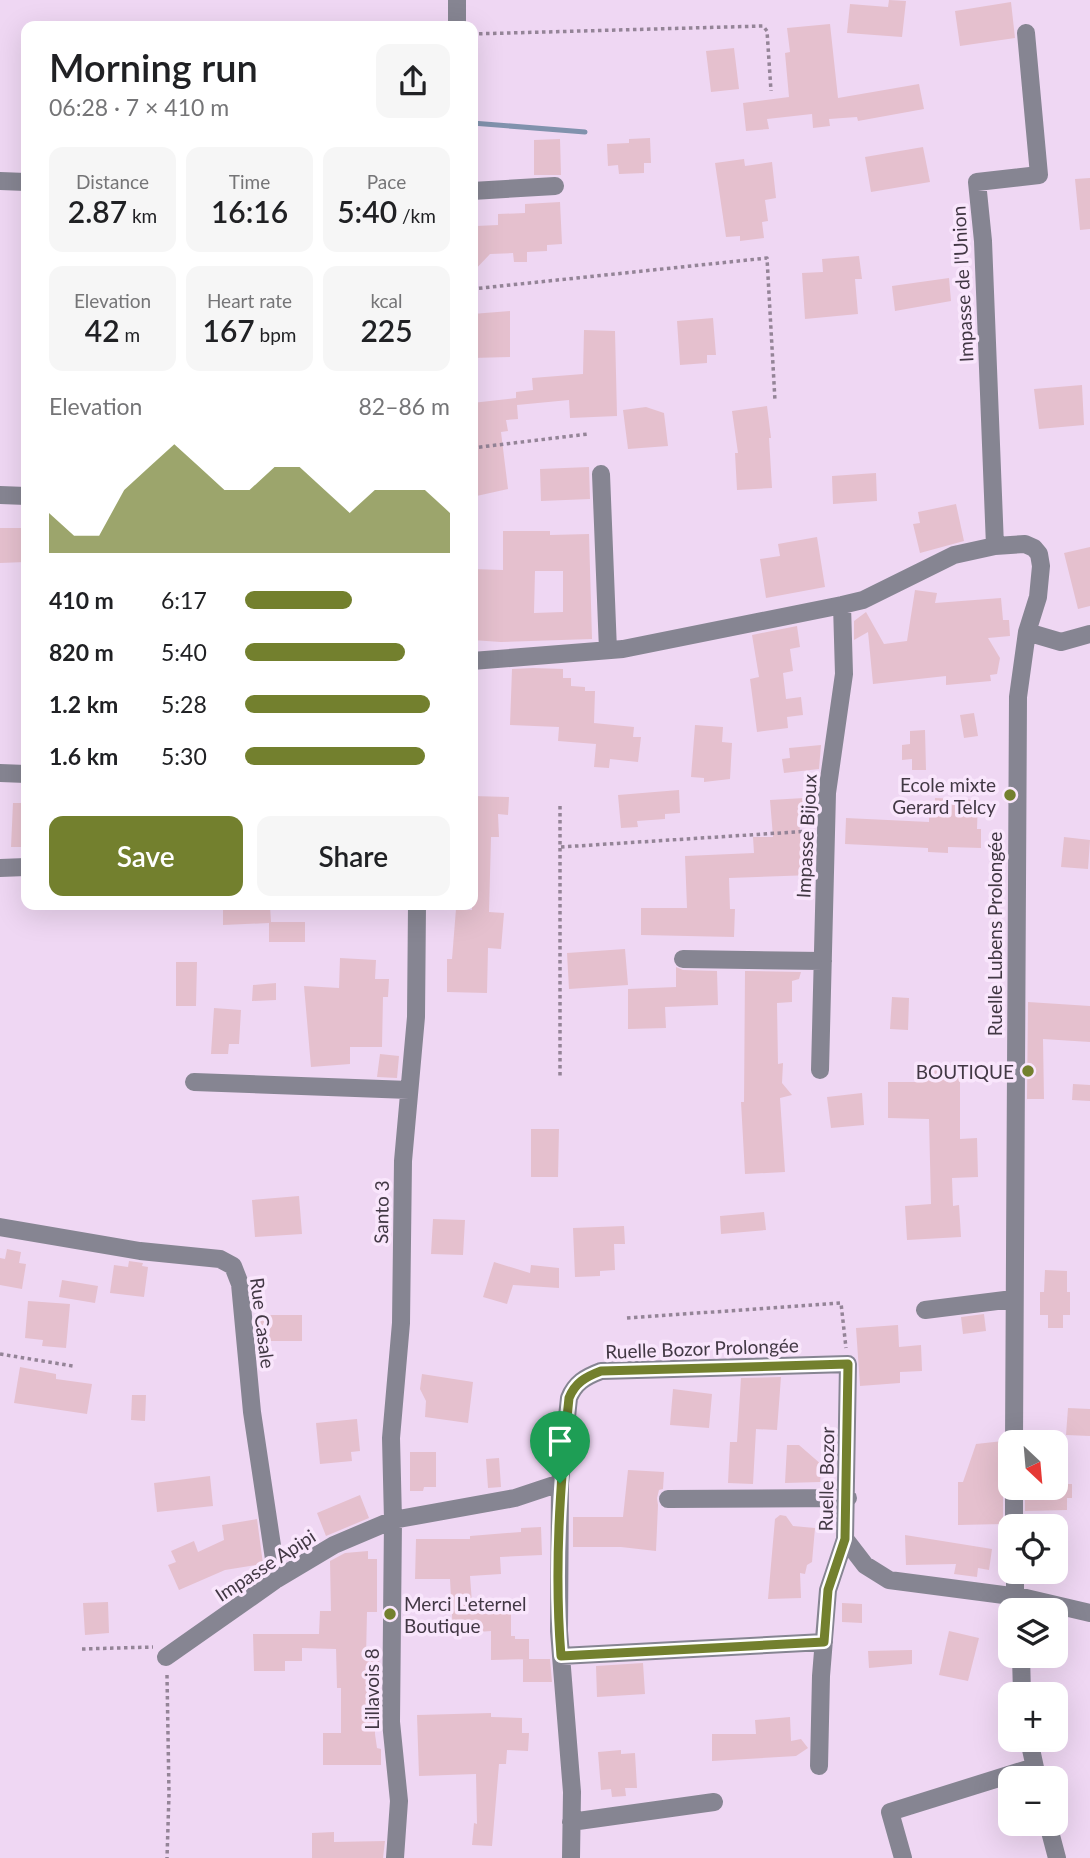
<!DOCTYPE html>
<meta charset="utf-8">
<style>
body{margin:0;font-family:Lato,sans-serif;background:#f6f6f6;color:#202124;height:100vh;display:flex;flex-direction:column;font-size:26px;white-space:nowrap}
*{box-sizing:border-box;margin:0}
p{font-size:23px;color:#757577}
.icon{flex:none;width:38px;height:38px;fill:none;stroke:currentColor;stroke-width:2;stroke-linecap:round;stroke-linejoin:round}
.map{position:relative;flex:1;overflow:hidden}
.panel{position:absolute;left:21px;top:21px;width:457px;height:889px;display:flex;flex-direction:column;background:#fff;border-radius:14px;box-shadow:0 7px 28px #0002}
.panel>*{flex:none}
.needle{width:46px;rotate:154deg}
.tools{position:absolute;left:998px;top:1430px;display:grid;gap:14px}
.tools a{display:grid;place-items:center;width:70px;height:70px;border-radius:14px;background:#fff;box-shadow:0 7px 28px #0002;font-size:35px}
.pin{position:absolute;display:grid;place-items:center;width:60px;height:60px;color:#fff;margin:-72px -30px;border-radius:50% 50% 50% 0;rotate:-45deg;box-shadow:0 0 7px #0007}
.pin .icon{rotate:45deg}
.round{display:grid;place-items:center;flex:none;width:74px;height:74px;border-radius:14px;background:#f6f6f6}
.summary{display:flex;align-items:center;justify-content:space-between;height:119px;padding:0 28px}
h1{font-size:38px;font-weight:600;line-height:52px}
.figures{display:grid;grid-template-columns:repeat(3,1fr);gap:10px;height:119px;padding:7px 28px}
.figures div{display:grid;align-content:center;border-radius:14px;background:#f6f6f6;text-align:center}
.figures b{font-size:30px;font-weight:600}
.figures small{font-size:19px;font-weight:400}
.figures p{font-size:19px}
.chart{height:196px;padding:14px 28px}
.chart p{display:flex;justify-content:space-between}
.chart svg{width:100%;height:126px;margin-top:7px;fill:#73802e;opacity:.7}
.action{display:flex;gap:14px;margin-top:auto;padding:14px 28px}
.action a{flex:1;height:80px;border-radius:14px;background:#73802e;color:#fff;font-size:28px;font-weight:600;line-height:80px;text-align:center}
.action a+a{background:#f6f6f6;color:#202124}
ul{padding:0 28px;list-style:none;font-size:23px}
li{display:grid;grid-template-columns:112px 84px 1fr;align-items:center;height:52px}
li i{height:18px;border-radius:9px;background:#73802e}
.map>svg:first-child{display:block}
</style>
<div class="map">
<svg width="1090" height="1858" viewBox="0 0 1090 1858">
<rect width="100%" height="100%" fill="#efd7f3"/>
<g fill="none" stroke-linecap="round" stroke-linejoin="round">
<path stroke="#8192ad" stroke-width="5" d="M 472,123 L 585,132"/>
</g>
<path fill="#e5c0ce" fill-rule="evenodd" d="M 889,0 L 906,1 L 902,37 L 847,33 L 850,4 L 888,7 Z
M 1011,2 L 1015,38 L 960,46 L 955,11 Z
M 830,24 L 838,98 L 919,84 L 924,109 L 858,121 L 857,117 L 829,119 L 830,126 L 813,128 L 812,114 L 767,119 L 769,129 L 746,131 L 743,103 L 789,97 L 785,53 L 790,52 L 787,28 Z
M 734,48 L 739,89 L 711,92 L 706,51 Z
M 650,138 L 651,163 L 644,163 L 644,173 L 619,174 L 618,165 L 608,166 L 607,144 L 629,143 L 629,139 Z
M 560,139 L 561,175 L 534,175 L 534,140 Z
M 923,147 L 930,182 L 871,192 L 865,157 Z
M 744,159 L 745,166 L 772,162 L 776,198 L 765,200 L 768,221 L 762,222 L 764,238 L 740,241 L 740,236 L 726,237 L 715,163 Z
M 1090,178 L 1090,229 L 1080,230 L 1075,179 Z
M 560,202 L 562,244 L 547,245 L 547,251 L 527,252 L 527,262 L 514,262 L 513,253 L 490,254 L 472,273 L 472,230 L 476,230 L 476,226 L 498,225 L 498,214 L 525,213 L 525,204 Z
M 859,256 L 862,279 L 855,279 L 858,314 L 805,319 L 802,273 L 823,272 L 822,259 Z
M 949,278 L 951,301 L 895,311 L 892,286 Z
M 510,311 L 510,357 L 472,358 L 472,314 Z
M 713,318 L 716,355 L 707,355 L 707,363 L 680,365 L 677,321 Z
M 584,330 L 615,331 L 617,416 L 570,418 L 569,400 L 517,405 L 518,419 L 506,420 L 508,431 L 501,432 L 508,489 L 472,497 L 472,403 L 516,398 L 516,392 L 533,390 L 532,378 L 583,374 Z
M 1082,385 L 1084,425 L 1039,429 L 1034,389 Z
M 767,406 L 771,438 L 769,438 L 772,488 L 737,490 L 735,453 L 738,453 L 732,411 Z
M 646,407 L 664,413 L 668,446 L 628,449 L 623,410 Z
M 589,467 L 590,499 L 541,501 L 540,469 Z
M 876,473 L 877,501 L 833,504 L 832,476 Z
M 956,504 L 964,541 L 920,553 L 913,524 L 920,523 L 918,512 Z
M 0,528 L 26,528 L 26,562 L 0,563 Z
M 503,531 L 550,531 L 550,535 L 589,534 L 592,639 L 501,642 L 472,640 L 472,569 L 503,570 ZM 535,571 L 563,571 L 563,612 L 534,613 Z
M 817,537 L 825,587 L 766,598 L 760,559 L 780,556 L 778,544 Z
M 1090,547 L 1090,606 L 1078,609 L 1064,553 Z
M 915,590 L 937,593 L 935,603 L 1001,598 L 1003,620 L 1009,620 L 1010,636 L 988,638 L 1000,658 L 997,674 L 990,675 L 991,681 L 946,685 L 946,676 L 873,684 L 868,632 L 854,640 L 854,621 L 866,612 L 884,644 L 907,641 Z
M 797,626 L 800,647 L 790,649 L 793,671 L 783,673 L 786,699 L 801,697 L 803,715 L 787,717 L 788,728 L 757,732 L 750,679 L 759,677 L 752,635 Z
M 533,668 L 563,669 L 563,678 L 571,678 L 571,686 L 585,687 L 585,691 L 595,691 L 594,723 L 634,727 L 633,737 L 641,737 L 638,762 L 610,759 L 609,768 L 594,767 L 596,744 L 558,741 L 559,727 L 510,725 L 512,669 Z
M 974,713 L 978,736 L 964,738 L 960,715 Z
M 695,725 L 723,727 L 722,742 L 732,743 L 730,779 L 704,782 L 704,778 L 691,777 Z
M 925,730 L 926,770 L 912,770 L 912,759 L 902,760 L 902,745 L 910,744 L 910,731 Z
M 821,745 L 819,769 L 784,773 L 782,759 L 790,758 L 789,748 Z
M 679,790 L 680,813 L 665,814 L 665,819 L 637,821 L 638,827 L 621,828 L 618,795 Z
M 472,796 L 509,797 L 508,815 L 498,814 L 499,837 L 491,837 L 489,912 L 504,913 L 501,949 L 488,948 L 487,993 L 447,992 L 447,959 L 452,959 L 456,909 L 472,910 Z
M 804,798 L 805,813 L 799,814 L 801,851 L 812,850 L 813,875 L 729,878 L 730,909 L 735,909 L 734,937 L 641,935 L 641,908 L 687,908 L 685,856 L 754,853 L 753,837 L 773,837 L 770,800 Z
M 935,798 L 978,800 L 977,829 L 981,829 L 981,848 L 948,847 L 948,853 L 928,852 L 928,848 L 845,844 L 846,818 L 929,822 L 929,815 L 934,815 Z
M 13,803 L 26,803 L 26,847 L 11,847 Z
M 1064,837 L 1090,840 L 1088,869 L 1061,867 Z
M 270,906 L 271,922 L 305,922 L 305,942 L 269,942 L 269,923 L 223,925 L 223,908 Z
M 625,949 L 628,985 L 569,989 L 567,953 Z
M 340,958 L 376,960 L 375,979 L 389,979 L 388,997 L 383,997 L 382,1047 L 350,1047 L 350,1064 L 311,1067 L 304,986 L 339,988 Z
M 176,962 L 197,962 L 196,1006 L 176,1006 Z
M 676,967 L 683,970 L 717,971 L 718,1005 L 665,1007 L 666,1028 L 628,1029 L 628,989 L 676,987 Z
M 745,971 L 801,972 L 799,979 L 792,981 L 792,1002 L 777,1003 L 778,1064 L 783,1063 L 782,1083 L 792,1095 L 780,1098 L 785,1172 L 745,1174 L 741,1102 L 744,1102 Z
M 276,983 L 276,1000 L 252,1001 L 253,985 Z
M 892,997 L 909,998 L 908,1030 L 890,1029 Z
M 1028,1002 L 1090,1006 L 1090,1042 L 1043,1039 L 1044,1099 L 1027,1099 Z
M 214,1008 L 241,1010 L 239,1044 L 229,1044 L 228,1054 L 211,1054 Z
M 380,1054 L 399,1056 L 397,1078 L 377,1077 Z
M 917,1064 L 960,1064 L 960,1139 L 977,1138 L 978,1177 L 952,1178 L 953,1206 L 959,1205 L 961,1237 L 907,1240 L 905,1206 L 931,1204 L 929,1119 L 888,1118 L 888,1082 L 917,1082 Z
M 1073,1084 L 1090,1085 L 1090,1101 L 1072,1100 Z
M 862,1093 L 864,1125 L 831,1128 L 827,1097 Z
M 531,1129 L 559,1129 L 558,1177 L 531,1177 Z
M 299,1196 L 302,1234 L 255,1237 L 252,1200 Z
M 764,1212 L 766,1230 L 721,1234 L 720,1216 Z
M 433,1219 L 465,1220 L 463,1255 L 431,1254 Z
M 624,1226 L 625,1244 L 614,1244 L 615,1270 L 600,1271 L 600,1276 L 575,1277 L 573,1228 Z
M 7,1249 L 21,1252 L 19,1263 L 26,1264 L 22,1289 L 0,1285 L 0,1258 L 5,1259 Z
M 129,1261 L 143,1263 L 142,1266 L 148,1267 L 144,1297 L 110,1293 L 114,1265 L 128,1267 Z
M 494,1262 L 530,1273 L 531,1265 L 559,1268 L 559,1288 L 513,1285 L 507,1304 L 483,1297 Z
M 1045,1270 L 1067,1271 L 1067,1292 L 1070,1292 L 1070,1315 L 1063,1315 L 1063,1328 L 1048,1328 L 1048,1315 L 1040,1315 L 1040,1292 L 1044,1292 Z
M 62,1280 L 98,1286 L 95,1303 L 59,1297 Z
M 28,1301 L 70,1304 L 66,1348 L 42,1346 L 43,1340 L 25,1338 Z
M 984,1314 L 986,1331 L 963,1334 L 961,1317 Z
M 257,1315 L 302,1315 L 302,1341 L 257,1341 Z
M 898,1325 L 899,1347 L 921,1345 L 922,1371 L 900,1372 L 900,1383 L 860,1386 L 856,1328 Z
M 20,1367 L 56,1374 L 56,1379 L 92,1384 L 87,1414 L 14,1403 Z
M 422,1374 L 473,1382 L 468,1423 L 425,1417 L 426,1401 L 420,1389 Z
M 781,1377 L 777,1430 L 756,1429 L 753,1484 L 728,1483 L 730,1442 L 737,1442 L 741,1378 Z
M 673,1389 L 712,1394 L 709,1428 L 670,1425 Z
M 132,1395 L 146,1395 L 145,1421 L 131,1420 Z
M 1068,1408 L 1090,1409 L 1090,1436 L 1066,1435 Z
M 357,1419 L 360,1451 L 351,1452 L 352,1461 L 320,1464 L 316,1423 Z
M 1003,1441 L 1007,1450 L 1006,1481 L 1003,1488 L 1003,1524 L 958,1525 L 958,1482 L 963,1482 L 976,1444 Z
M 787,1445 L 799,1445 L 822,1465 L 820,1482 L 785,1483 Z
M 410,1452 L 436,1452 L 436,1487 L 424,1487 L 423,1491 L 410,1491 Z
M 499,1458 L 501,1487 L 488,1488 L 486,1459 Z
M 628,1470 L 664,1472 L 663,1489 L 659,1490 L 657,1498 L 658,1505 L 656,1551 L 621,1547 L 573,1547 L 573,1517 L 623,1517 Z
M 210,1476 L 213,1506 L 157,1512 L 154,1483 Z
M 1055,1484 L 1072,1484 L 1072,1498 L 1067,1498 L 1067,1510 L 1025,1511 L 1025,1488 L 1055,1488 Z
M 360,1495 L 369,1518 L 326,1536 L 317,1513 Z
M 780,1515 L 786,1516 L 793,1526 L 815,1528 L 812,1562 L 807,1565 L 805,1574 L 800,1573 L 801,1598 L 768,1599 L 775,1519 Z
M 257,1519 L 263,1564 L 225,1570 L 179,1590 L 168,1565 L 176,1562 L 171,1551 L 194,1541 L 198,1552 L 224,1540 L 222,1525 Z
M 541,1527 L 542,1555 L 500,1557 L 501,1574 L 470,1576 L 472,1603 L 511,1603 L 511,1636 L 515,1636 L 515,1639 L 529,1639 L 529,1659 L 491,1660 L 491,1631 L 453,1634 L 450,1579 L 415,1579 L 416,1539 L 470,1539 L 470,1536 L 521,1532 L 521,1528 Z
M 905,1535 L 992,1549 L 989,1570 L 978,1568 L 977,1577 L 954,1574 L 956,1564 L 906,1565 Z
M 368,1551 L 368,1559 L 377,1559 L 377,1612 L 367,1612 L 366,1657 L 379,1657 L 380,1687 L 376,1687 L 375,1734 L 377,1748 L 381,1749 L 381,1765 L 323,1765 L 323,1733 L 341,1733 L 341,1688 L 337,1688 L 336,1649 L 302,1648 L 302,1661 L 285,1661 L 285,1671 L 254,1671 L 253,1634 L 319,1634 L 320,1611 L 331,1611 L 330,1561 L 345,1553 Z
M 108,1602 L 109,1633 L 85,1635 L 83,1603 Z
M 842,1603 L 862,1604 L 862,1623 L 842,1622 Z
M 949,1631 L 979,1638 L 968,1681 L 939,1675 Z
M 912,1650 L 912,1664 L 869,1668 L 868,1651 Z
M 523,1659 L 550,1659 L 552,1682 L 523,1682 Z
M 643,1663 L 645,1694 L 597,1697 L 596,1666 Z
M 491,1713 L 491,1717 L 522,1718 L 522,1733 L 529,1733 L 528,1751 L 507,1750 L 506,1764 L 499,1764 L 492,1846 L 472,1845 L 474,1823 L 477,1824 L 476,1774 L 419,1776 L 417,1715 Z
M 790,1717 L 791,1741 L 801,1739 L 808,1748 L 796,1756 L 712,1761 L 712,1734 L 756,1734 L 755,1720 Z
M 621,1750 L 621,1754 L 635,1753 L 637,1788 L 625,1788 L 626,1796 L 612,1797 L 611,1789 L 601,1790 L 598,1752 Z
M 334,1832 L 334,1842 L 385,1841 L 383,1858 L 312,1858 L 312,1833 Z"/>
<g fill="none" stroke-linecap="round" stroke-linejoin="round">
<path stroke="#948497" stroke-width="3.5" stroke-dasharray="3.5 3.5" stroke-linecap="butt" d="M 472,34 L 763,26 L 767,31 L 771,91
M 472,289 L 767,258 L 775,401
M 472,448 L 588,434
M 560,806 L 560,1078
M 561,847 L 811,831
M 627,1318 L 841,1303 L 846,1348
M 0,1354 L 73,1366
M 82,1649 L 153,1647
M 167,1675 L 169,1794 L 167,1858"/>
<path stroke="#868592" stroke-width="18" d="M 457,26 L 457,0
M 0,181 L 26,182
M 472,191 L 555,186
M 601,474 L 608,650
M 0,495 L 26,496
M 995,546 L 983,241 L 977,182 L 1039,175 L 1026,33
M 1027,632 L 1061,642 L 1090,634
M 472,661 L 623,649 L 842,605 L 863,600 L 954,555 L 995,546 L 1025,544 L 1034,548 L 1039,554 L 1041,566 L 1038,597 L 1027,632 L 1018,697 L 1014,1442
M 0,773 L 26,774
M 0,868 L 26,867
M 683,959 L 823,961
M 820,1070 L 827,793 L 844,674 L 842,605
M 194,1082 L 409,1090
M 0,1227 L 140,1251 L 220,1259 L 233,1266 L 240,1284 L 252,1412 L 277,1579
M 925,1310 L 1013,1299
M 1014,1488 L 1014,1526
M 668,1499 L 848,1498
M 1015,1572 L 1015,1597
M 561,1656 L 824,1642
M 1021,1656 L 1022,1694
M 166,1657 L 277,1579 L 334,1545 L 393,1520 L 515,1498 L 560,1483
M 1029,1740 L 1037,1777
M 819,1766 L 821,1676 L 828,1590 L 845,1539
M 571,1822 L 714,1802
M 1048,1824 L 1057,1858
M 395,1858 L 399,1801 L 391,1722 L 393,1520 L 391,1438 L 401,1323 L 403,1161 L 416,1017 L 417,905
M 571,1858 L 572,1792 L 559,1631 L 560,1483 L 569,1398 C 575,1383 585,1377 601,1371 L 848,1364 L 845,1539 L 865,1565 L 889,1580 L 1026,1598 L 1090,1613
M 903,1858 L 890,1812 L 1034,1767"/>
</g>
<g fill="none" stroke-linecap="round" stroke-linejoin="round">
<defs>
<path id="route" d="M 848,1364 L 845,1539 L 828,1590 L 824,1642 L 561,1656 C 554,1570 560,1483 569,1398 C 575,1383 585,1377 601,1371 Z"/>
</defs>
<use href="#route" stroke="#fff" stroke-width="14"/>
<use href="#route" stroke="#73802e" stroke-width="9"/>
</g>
<g fill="#73802e" stroke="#f9e6fc" stroke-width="2.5">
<circle cx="1010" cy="795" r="7"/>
<circle cx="1028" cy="1071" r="7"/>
<circle cx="390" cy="1614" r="7"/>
</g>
<g text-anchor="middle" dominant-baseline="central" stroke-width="7" stroke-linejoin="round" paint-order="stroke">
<g font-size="19" fill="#423844" stroke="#f9e6fc">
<text transform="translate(962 284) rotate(-93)">Impasse de l'Union</text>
<text transform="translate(806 836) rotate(-87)">Impasse Bijoux</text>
<text transform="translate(994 934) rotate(-90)">Ruelle Lubens Prolongée</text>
<text transform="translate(381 1212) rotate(-89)">Santo 3</text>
<text transform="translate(263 1323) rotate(83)">Rue Casale</text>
<text transform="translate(702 1348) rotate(-2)">Ruelle Bozor Prolongée</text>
<text transform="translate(826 1479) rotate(-89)">Ruelle Bozor</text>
<text transform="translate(265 1565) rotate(-33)">Impasse Apipi</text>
<text transform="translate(371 1689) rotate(-90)">Lillavois 8</text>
</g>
<g font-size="19" fill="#423844" stroke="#f9e6fc" text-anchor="end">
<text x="996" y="784">Ecole mixte<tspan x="996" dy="22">Gerard Telcy</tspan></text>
<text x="1014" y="1071">BOUTIQUE</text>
<text x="404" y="1603" text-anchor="start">Merci L'eternel<tspan x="404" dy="22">Boutique</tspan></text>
</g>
</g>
</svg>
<div class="tools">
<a><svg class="needle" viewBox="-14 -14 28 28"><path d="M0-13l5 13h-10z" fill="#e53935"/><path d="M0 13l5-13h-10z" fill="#757577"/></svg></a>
<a><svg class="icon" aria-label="locate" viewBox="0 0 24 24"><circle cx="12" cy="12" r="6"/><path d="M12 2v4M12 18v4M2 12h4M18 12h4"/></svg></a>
<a><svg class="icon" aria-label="layers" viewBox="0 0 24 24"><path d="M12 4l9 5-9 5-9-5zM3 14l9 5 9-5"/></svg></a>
<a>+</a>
<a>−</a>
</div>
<div class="pin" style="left:560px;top:1483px;background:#1e9e55"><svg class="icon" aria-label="arrive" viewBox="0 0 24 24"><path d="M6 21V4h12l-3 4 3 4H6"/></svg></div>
<section class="panel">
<div class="summary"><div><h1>Morning run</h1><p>06:28 · 7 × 410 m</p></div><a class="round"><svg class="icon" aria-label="share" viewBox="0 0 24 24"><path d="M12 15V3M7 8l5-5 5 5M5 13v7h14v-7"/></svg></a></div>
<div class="figures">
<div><p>Distance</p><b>2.87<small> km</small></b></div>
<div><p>Time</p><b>16:16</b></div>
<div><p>Pace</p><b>5:40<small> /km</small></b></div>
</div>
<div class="figures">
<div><p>Elevation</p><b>42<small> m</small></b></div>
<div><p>Heart rate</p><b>167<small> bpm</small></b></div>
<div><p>kcal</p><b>225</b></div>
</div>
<div class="chart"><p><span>Elevation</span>82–86 m</p>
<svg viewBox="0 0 160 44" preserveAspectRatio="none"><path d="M0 44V30L10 38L20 38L30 22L40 14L50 6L60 14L70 22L80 22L90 14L100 14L110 22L120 30L130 22L140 22L150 22L160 30V44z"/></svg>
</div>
<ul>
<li><b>410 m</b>6:17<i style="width:52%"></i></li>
<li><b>820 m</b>5:40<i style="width:78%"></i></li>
<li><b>1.2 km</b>5:28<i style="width:90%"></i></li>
<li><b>1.6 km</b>5:30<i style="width:88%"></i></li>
</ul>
<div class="action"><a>Save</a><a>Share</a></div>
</section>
</div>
